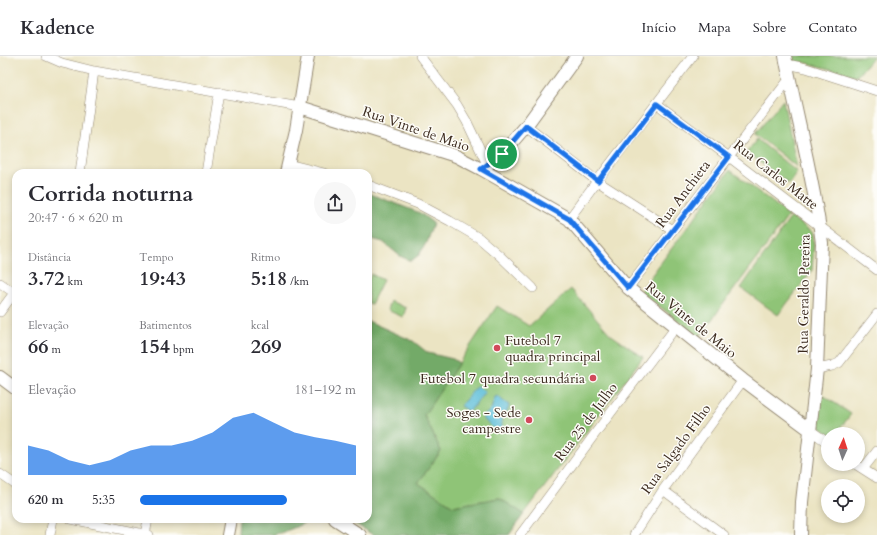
<!DOCTYPE html>
<html lang="pt">
<meta charset="utf-8">
<style>
body{margin:0;font-family:Cardo,serif;background:#f7f7f7;color:#2b2b33;height:100vh;display:flex;flex-direction:column;font-size:15px;white-space:nowrap}
*{box-sizing:border-box;margin:0}
p{font-size:13px;color:#7c7c81}
.icon{flex:none;width:22px;height:22px;fill:none;stroke:currentColor;stroke-width:2;stroke-linecap:round;stroke-linejoin:round}
.map{position:relative;flex:1;overflow:hidden}
.details{position:absolute;left:12px;top:113px;width:360px;height:354px;display:flex;flex-direction:column;background:#fff;border-radius:12px;box-shadow:0 2px 6px #0003}
.details>*{flex:none}
.needle{width:26px;rotate:3deg}
.tools{position:absolute;left:821px;top:371px;display:grid;gap:8px}
.tools a{display:grid;place-items:center;width:44px;height:44px;border-radius:50%;background:#fff;box-shadow:0 2px 6px #0003;font-size:20px}
.pin{position:absolute;display:grid;place-items:center;width:34px;height:34px;color:#fff;margin:-17px;border:2px solid #fff;border-radius:50%;box-shadow:0 1px 4px #0007}
.round{display:grid;place-items:center;flex:none;width:42px;height:42px;border-radius:21px;background:#f7f7f7}
.head{display:flex;align-items:center;justify-content:space-between;height:68px;padding:0 16px}
h1{font-size:22px;font-weight:700;line-height:30px}
.stats{display:grid;grid-template-columns:repeat(3,1fr);gap:6px;height:68px;padding:4px 16px}
.stats div{display:grid;align-content:center}
.stats b{font-size:20px;font-weight:700}
.stats small{font-size:11px;font-weight:400}
.stats p{font-size:11px}
.chart{height:112px;padding:8px 16px}
.chart p{display:flex;justify-content:space-between}
.chart svg{width:100%;height:72px;margin-top:4px;fill:#1a73e8;opacity:.7}
ul{padding:0 16px;list-style:none;font-size:13px}
li{display:grid;grid-template-columns:64px 48px 1fr;align-items:center;height:30px}
li i{height:10px;border-radius:5px;background:#1a73e8}
header{display:flex;align-items:center;gap:24px;box-sizing:border-box;height:56px;padding:0 20px;background:#fff;border-bottom:1px solid #e1e1e2}
header strong{font-size:19px}
nav{display:flex;gap:22px;margin-inline-start:auto;font-size:14px}
.map>svg:first-child{display:block}
</style>
<header>
<strong>Kadence</strong>
<nav><a>Início</a><a>Mapa</a><a>Sobre</a><a>Contato</a></nav>
</header>
<div class="map">
<svg width="877" height="479" viewBox="0 0 877 479">
<rect width="100%" height="100%" fill="#fdfcf7"/>
<filter id="ink" filterUnits="userSpaceOnUse"><feTurbulence type="fractalNoise" baseFrequency=".025" numOctaves="2"/><feDisplacementMap in="SourceGraphic" scale="8" xChannelSelector="R" yChannelSelector="G"/><feConvolveMatrix kernelMatrix="1 2 1 2 8 2 1 2 1" color-interpolation-filters="sRGB"/></filter>
<filter id="wash" filterUnits="userSpaceOnUse"><feTurbulence type="fractalNoise" baseFrequency=".012" numOctaves="4" result="noise"/><feDisplacementMap in="SourceGraphic" scale="16" xChannelSelector="R" yChannelSelector="G"/><feGaussianBlur stdDeviation="0.9" result="paint"/><feColorMatrix in="noise" values="0 0 0 0 0 0 0 0 0 0 0 0 0 0 0 0 0 1.4 0 .05"/><feComposite in="paint" operator="in"/></filter>
<g filter="url(#wash)">
<rect width="100%" height="100%" fill="#ebe4c3"/>
<path fill="#8fc477" stroke="#65774a" d="M 790,0 L 874,0 L 857,20 L 803,6 L 791,6 Z
M 783,44 L 797,111 L 755,78 Z
M 757,83 L 797,116 L 789,128 L 747,96 Z
M 730,114 L 789,159 L 699,281 L 640,235 Z
M 791,161 L 811,175 L 814,188 L 812,215 L 778,259 L 741,232 Z
M 371,218 L 383,224 L 371,248 L 368,247 L 368,224 Z
M 571,233 L 610,278 L 643,301 L 524,458 L 499,442 L 453,450 L 418,427 L 441,395 L 424,359 L 497,250 L 529,270 Z
M 390,245 L 406,252 L 403,261 L 387,254 Z
M 820,337 L 851,358 L 836,378 L 829,378 L 817,369 Z"/>
<path fill="#73aa68" stroke="#576a43" d="M 368,137 L 420,157 L 433,167 L 426,187 L 419,199 L 411,205 L 400,200 L 383,186 L 368,182 Z
M 368,265 L 413,285 L 428,297 L 453,303 L 459,307 L 424,359 L 441,395 L 418,427 L 453,450 L 499,442 L 524,458 L 509,479 L 373,479 L 348,463 L 368,463 Z
M 239,463 L 311,463 C 299,470 282,478 269,479 C 259,479 249,479 239,479 L 238,476 Z"/>
<path fill="#5bbed9" stroke="#4b747c" d="M 477,330 L 485,336 L 469,356 L 460,350 Z
M 498,340 L 503,345 L 509,349 C 508,360 497,359 503,372 L 501,374 L 499,375 L 493,372 L 482,362 L 491,353 L 495,341 Z"/>
</g>
<g filter="url(#ink)">
<g fill="none" stroke-linecap="round" stroke-linejoin="round">
<defs>
<path id="street" d="M 46,0 L 62,7 L 94,15 L 300,51
M 420,0 L 457,49 L 467,66 L 487,108
M 787,8 L 806,12 L 877,35
M 657,48 L 729,101 L 877,214
M 526,70 L 597,125 L 673,174
M 288,108 L 324,117
M 80,117 L 94,15
M 206,117 L 219,36
M 368,129 L 418,148 L 450,165 L 479,182 L 500,200 L 533,232
M 569,163 L 597,125 L 693,0
M 0,227 L 16,238
M 628,232 L 790,22
M 0,256 L 14,237
M 817,313 L 832,310 L 839,307 L 877,258
M 810,374 L 828,387
M 855,408 L 877,422
M 863,413 L 877,395
M 0,418 L 16,429
M 663,434 L 724,479
M 71,463 L 149,479
M 50,479 L 53,463
M 145,479 L 148,463
M 520,479 L 600,371 L 676,271
M 634,479 L 663,434 L 743,324"/>
<path id="secondary" d="M 785,0 C 797,62 814,124 822,187 L 817,313 L 802,446 L 801,479
M 300,51 L 456,100 L 481,113 L 569,163 L 628,232 L 743,324 L 810,374
M 481,113 L 502,98 L 526,70 L 577,0
M 286,117 L 296,74 L 308,0
M 0,321 L 16,333
M 335,463 L 360,479
M 228,479 L 231,463"/>
</defs>
<use href="#street" stroke="#938770" stroke-width="10"/>
<use href="#secondary" stroke="#938770" stroke-width="14"/>
<use href="#street" stroke="#fff" stroke-width="9"/>
<use href="#secondary" stroke="#fff" stroke-width="12"/>
</g>
</g>
<g fill="none" stroke-linecap="round" stroke-linejoin="round" filter="url(#ink)">
<defs>
<path id="route" d="M 657,48 L 729,101 L 628,232 L 569,163 L 481,113 L 502,98 L 526,70 L 598,125 Z"/>
</defs>
<use href="#route" stroke="#fff" stroke-width="8"/>
<use href="#route" stroke="#1a73e8" stroke-width="5"/>
</g>
<g fill="#d1495b" stroke="#fdfcf7" stroke-width="1.5">
<circle cx="497" cy="292" r="4"/>
<circle cx="593" cy="322" r="4"/>
<circle cx="529" cy="364" r="4"/>
</g>
<g text-anchor="middle" dominant-baseline="central" stroke-width="3" stroke-linejoin="round" paint-order="stroke">
<g font-size="14" fill="#3b2a1e" stroke="#fdfcf7">
<text transform="translate(416 73) rotate(19)">Rua Vinte de Maio</text>
<text transform="translate(776 119) rotate(38)">Rua Carlos Matte</text>
<text transform="translate(683 138) rotate(-53)">Rua Anchieta</text>
<text transform="translate(804 238) rotate(-89)">Rua Geraldo Pereira</text>
<text transform="translate(691 264) rotate(39)">Rua Vinte de Maio</text>
<text transform="translate(586 366) rotate(-53)">Rua 25 de Julho</text>
<text transform="translate(676 393) rotate(-54)">Rua Salgado Filho</text>
</g>
<g font-size="14" fill="#3b2a1e" stroke="#fdfcf7" text-anchor="end">
<text x="505" y="284" text-anchor="start">Futebol 7<tspan x="505" dy="16">quadra principal</tspan></text>
<text x="585" y="322">Futebol 7 quadra secundária</text>
<text x="521" y="356">Soges - Sede<tspan x="521" dy="16">campestre</tspan></text>
</g>
</g>
</svg>
<div class="tools">
<a><svg class="needle" viewBox="-14 -14 28 28"><path d="M0-13l5 13h-10z" fill="#e53935"/><path d="M0 13l5-13h-10z" fill="#7c7c81"/></svg></a>
<a><svg class="icon" aria-label="locate" viewBox="0 0 24 24"><circle cx="12" cy="12" r="6"/><path d="M12 2v4M12 18v4M2 12h4M18 12h4"/></svg></a>
</div>
<div class="pin" style="left:502px;top:98px;background:#1e9e55"><svg class="icon" aria-label="arrive" viewBox="0 0 24 24"><path d="M6 21V4h12l-3 4 3 4H6"/></svg></div>
<section class="details">
<div class="head"><div><h1>Corrida noturna</h1><p>20:47 · 6 × 620 m</p></div><a class="round"><svg class="icon" aria-label="share" viewBox="0 0 24 24"><path d="M12 15V3M7 8l5-5 5 5M5 13v7h14v-7"/></svg></a></div>
<div class="stats">
<div><p>Distância</p><b>3.72<small> km</small></b></div>
<div><p>Tempo</p><b>19:43</b></div>
<div><p>Ritmo</p><b>5:18<small> /km</small></b></div>
</div>
<div class="stats">
<div><p>Elevação</p><b>66<small> m</small></b></div>
<div><p>Batimentos</p><b>154<small> bpm</small></b></div>
<div><p>kcal</p><b>269</b></div>
</div>
<div class="chart"><p><span>Elevação</span>181–192 m</p>
<svg viewBox="0 0 160 44" preserveAspectRatio="none"><path d="M0 44V26L10 29L20 35L30 38L40 35L50 29L60 26L70 26L80 23L90 18L100 9L110 6L120 12L130 18L140 21L150 23L160 26V44z"/></svg>
</div>
<ul>
<li><b>620 m</b>5:35<i style="width:68%"></i></li>
</ul>
</section>
</div>
